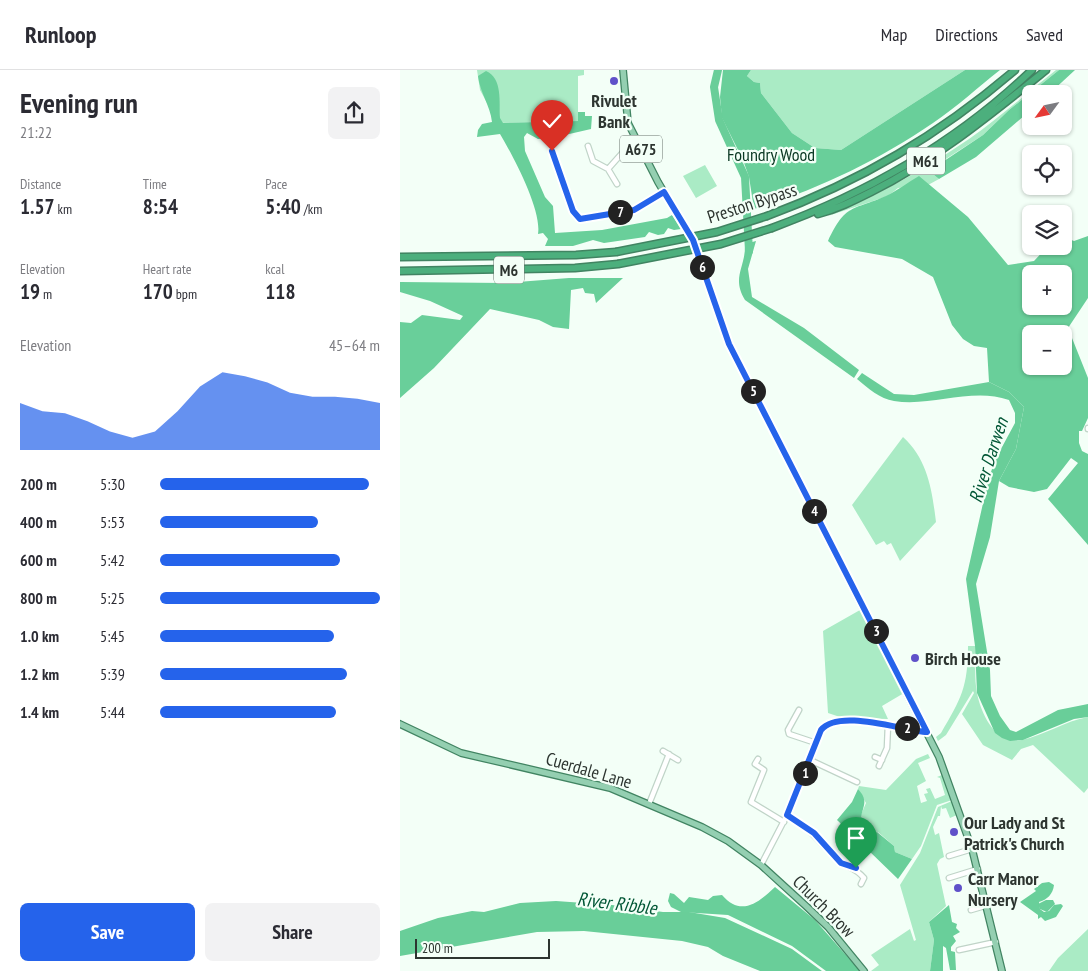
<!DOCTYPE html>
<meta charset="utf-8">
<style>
body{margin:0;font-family:"PT Sans Narrow",sans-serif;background:#f2f2f3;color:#2b2b33;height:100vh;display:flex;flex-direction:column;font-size:19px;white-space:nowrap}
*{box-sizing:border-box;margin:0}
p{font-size:16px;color:#7c7c81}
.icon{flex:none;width:28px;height:28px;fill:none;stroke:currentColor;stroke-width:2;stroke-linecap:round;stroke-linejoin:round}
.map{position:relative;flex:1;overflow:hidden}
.side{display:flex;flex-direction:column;background:#fff;width:400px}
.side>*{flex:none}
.needle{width:32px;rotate:237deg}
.controls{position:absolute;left:622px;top:15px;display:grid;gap:10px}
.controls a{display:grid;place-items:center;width:50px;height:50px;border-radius:8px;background:#fff;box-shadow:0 1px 4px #0004;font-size:25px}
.scale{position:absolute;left:15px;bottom:12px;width:135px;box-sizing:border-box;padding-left:5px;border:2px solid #2d3530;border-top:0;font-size:14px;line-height:18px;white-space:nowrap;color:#2d3530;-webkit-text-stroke:4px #f3fff7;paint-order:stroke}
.pin{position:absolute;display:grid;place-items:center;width:42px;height:42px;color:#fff;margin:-51px -21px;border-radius:50% 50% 50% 0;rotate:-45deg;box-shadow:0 0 5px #0007}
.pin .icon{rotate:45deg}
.km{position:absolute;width:25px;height:25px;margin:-12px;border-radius:50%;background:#222;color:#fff;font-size:14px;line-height:25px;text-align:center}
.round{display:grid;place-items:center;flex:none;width:52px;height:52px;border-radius:8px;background:#f2f2f3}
.summary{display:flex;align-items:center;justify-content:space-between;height:85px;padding:0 20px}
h1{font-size:28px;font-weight:600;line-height:38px}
.figures{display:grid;grid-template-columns:repeat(3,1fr);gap:8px;height:85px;padding:5px 20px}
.figures div{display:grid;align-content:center}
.figures b{font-size:21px;font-weight:600}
.figures small{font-size:14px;font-weight:400}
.figures p{font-size:14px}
.chart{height:140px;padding:10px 20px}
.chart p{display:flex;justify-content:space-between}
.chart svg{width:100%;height:90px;margin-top:5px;fill:#2563eb;opacity:.7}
.action{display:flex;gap:10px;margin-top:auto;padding:10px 20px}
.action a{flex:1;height:58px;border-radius:8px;background:#2563eb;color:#fff;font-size:20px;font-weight:600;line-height:58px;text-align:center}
.action a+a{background:#f2f2f3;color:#2b2b33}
ul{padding:0 20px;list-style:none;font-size:16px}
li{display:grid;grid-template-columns:80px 60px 1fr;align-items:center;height:38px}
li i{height:12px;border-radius:6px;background:#2563eb}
header{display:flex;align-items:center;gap:30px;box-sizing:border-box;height:70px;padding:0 25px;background:#fff;border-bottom:1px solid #e1e1e2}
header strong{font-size:24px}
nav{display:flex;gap:28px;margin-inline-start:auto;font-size:18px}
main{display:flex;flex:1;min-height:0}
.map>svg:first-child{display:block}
</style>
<header>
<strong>Runloop</strong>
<nav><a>Map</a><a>Directions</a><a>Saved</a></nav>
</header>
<main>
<section class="side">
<div class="summary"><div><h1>Evening run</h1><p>21:22</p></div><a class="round"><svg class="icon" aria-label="share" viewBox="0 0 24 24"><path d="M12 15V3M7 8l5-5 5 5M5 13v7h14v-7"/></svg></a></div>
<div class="figures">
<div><p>Distance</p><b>1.57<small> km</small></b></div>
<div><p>Time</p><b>8:54</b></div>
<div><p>Pace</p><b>5:40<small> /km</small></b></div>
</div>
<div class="figures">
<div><p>Elevation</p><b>19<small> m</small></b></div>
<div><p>Heart rate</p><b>170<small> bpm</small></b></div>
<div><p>kcal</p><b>118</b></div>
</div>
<div class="chart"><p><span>Elevation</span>45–64 m</p>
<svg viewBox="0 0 160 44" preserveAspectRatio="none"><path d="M0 44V21L10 25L20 26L30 30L40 35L50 38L60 35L70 25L80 13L90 6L100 8L110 11L120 16L130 18L140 18L150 19L160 21V44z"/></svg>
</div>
<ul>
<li><b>200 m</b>5:30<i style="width:95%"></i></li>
<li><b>400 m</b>5:53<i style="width:72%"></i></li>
<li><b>600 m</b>5:42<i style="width:82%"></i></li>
<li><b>800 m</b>5:25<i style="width:100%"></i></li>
<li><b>1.0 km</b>5:45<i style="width:79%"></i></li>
<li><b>1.2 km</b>5:39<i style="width:85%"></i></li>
<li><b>1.4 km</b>5:44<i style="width:80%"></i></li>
</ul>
<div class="action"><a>Save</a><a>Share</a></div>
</section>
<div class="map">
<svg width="688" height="901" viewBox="0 0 688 901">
<rect width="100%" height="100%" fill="#f3fff7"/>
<path fill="#aaebc5" d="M 77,0 L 184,0 L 184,5 L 178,6 L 178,51 L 98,53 L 80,20 Z
M 351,0 L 565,0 L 441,80 L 415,78 L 392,63 L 361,23 L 360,13 L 354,12 L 347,6 Z
M 656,0 L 659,0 L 609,40 L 583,65 L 535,96 L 534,105 L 539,109 L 528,115 L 498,118 L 488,126 L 428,146 C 478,125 524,100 569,69 C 599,48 627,23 656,0 Z
M 305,95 L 317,116 L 296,128 L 283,106 Z
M 503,367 C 528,390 532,420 536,452 L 500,491 L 491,473 L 487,475 L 484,471 L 476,475 L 452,435 Z
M 460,540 L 504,623 L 482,636 L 488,649 L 443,648 L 428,643 L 423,561 Z
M 568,576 L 575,576 C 576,591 574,608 577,623 C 581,644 596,676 622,670 C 645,665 665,651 688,647 L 688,718 L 684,723 L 633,675 L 621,679 L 612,690 L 583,675 L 562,644 L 574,623 L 573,621 L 546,665 L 538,671 L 536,667 L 541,663 C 561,629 568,617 568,576 Z
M 528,684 L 530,688 L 518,693 L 526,711 L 517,716 L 521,733 L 527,731 L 524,724 L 528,723 L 526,719 L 530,718 L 535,729 L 545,725 L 540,708 L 537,707 L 542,705 L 552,730 L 537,735 L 521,776 L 512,789 L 495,782 L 494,776 L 478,762 L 474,763 L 468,751 L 460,747 L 466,733 L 458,719 L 459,716 L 486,720 L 516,689 Z
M 552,731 L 557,745 L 550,748 L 546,738 L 542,739 L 541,736 L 540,746 L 538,746 L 533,757 L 535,765 L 539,763 L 544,787 L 540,789 L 537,794 L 546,836 L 529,852 L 534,870 L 530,901 L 471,901 L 479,895 L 471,885 L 510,859 L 514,871 L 516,870 L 500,815 L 520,783 L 538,737 Z
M 688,859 L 688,901 L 649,901 L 658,888 Z"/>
<path fill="#69cf9a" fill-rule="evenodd" d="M 323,0 L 351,0 L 347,6 L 354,12 L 360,13 L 361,23 L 392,63 L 415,78 L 441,80 L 565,0 L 600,0 C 578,17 557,37 533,53 C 479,90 417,120 354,139 L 349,107 L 343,90 L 322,48 L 320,27 Z
M 659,0 L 675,0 L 649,24 L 631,24 L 631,40 L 576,87 L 539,109 L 534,105 L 535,97 L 583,65 L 609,40 Z
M 86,1 C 103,8 99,33 100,48 L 103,53 L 178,51 L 178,42 L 185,42 L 185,46 L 192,46 L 191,59 L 152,68 L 138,69 L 127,63 L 124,67 L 125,81 L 145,127 L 153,136 L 155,163 L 202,160 L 267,148 L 272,145 L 281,159 L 274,160 L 268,158 L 264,164 L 258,165 L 249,162 L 245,167 L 204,173 L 193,170 L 173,176 L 145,176 L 148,169 L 143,163 L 138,164 C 142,140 113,86 100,64 L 77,67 L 78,60 L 82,54 L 92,52 C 90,35 80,23 78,6 Z
M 519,106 L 568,147 L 608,195 L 634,191 L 648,176 L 664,176 L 664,167 L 674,171 L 688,166 L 688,228 L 668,258 L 688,308 L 688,348 L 682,361 L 679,361 L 679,373 L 682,381 L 688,384 L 688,475 L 648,429 L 678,393 L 671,388 L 647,419 L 634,422 L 609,417 L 599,411 L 616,379 L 624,337 L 609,322 L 589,312 L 587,278 L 574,276 L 563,269 L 552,255 L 533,207 L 502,189 L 435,177 L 428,171 C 446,133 452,141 486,126 C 497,121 508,112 519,106 ZM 631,204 L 664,204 L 664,236 L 631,236 ZM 631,264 L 664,264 L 664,296 L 631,296 Z
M 169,208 L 223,208 L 196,233 L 194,224 L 185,223 L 183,218 L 171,220 L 169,259 L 153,257 L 139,250 L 90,239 L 34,298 L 0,328 L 0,252 L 11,253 L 22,245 L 60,250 L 63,246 L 30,231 L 0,222 L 0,212 L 104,213 Z
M 458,719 C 468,730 464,734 461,747 L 468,751 L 474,763 L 477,762 L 494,776 L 495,782 L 512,789 L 498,809 L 437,750 L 452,732 Z
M 649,812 L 654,815 C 653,824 647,830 639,832 L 640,839 L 644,842 L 649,841 L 654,835 L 661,834 L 663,836 L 656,847 L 645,851 L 641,847 L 638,849 L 638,845 L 620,832 L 636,821 L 634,819 L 642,813 Z
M 375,817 L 415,850 L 460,901 L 426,901 L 392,876 L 328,845 L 281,842 L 271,837 L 268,831 L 270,823 L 274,824 L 284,833 L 289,827 L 308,830 L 313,826 L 322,825 C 341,847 358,833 375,817 Z
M 549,835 L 552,852 L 557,854 L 556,858 L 560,862 L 553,866 L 556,871 L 551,877 L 551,881 L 555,882 L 556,900 L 550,900 L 546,878 L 543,876 L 543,901 L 530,901 L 534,870 L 529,852 Z"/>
<path fill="#69ce99" d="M 356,171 L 348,199 L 352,227 L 404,258 L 459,300 L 454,308 L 345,230 C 331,207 346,197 345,174 Z
M 462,303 L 494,324 L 514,325 L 589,312 L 609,322 L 624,337 L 616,379 L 599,411 L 590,467 L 576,514 L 590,600 L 591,626 L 600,646 L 610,660 L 616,662 L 658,640 L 688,634 L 688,647 L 674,649 L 623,670 L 610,671 L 602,668 L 595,663 L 577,623 L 575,576 L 566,509 L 588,411 L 595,390 L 615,353 L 615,343 L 609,330 C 572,317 532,337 494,331 C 480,329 468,318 457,309 Z
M 646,830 L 653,830 L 655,834 L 647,842 L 640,839 L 638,834 Z
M 156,831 L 212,835 L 263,842 L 289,842 L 325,848 L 392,879 L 422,901 L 360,901 L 323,886 L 308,877 L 282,871 L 184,861 L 137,862 L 0,886 L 0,861 L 38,848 L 72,841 L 84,842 L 120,833 Z"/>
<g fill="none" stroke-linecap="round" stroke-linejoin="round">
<path stroke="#69ce99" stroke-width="8" d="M 318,0 L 314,17 L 319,50 L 345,107 L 349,181"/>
<defs>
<path id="minor" d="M 188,76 L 193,91 L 208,99 L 224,81 L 239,74
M 152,81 L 173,141 L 180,149 L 234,140 L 264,122
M 208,99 L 217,114
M 688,358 L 688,359
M 399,640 L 388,660 L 389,664 L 416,673
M 263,681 L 278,690
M 475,687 L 482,690
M 358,689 L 355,694 L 364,700 L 351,732 L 384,752
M 410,690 L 457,712
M 479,696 L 487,678 L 488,654
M 249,734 L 269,684
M 387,745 C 409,757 421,774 439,791 C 447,798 455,797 464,808 L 461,814
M 549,786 L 572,779
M 361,795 L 387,745 L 420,663 C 435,636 503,661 527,662
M 549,808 L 578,799
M 571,840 L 588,835
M 559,880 L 596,872"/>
<path id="major" d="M 223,0 L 228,53 L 258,112 L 293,171 L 329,274 L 539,687 L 572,779 L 602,901
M 0,654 L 61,683 L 210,718 L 302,757 L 328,771 L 361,795 L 406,836 L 428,857 L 464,901"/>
<path id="highway" d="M 418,144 C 437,139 453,131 471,122 C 535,90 590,45 646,0
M 367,146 C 461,111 539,65 615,0
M 372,158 C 470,122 557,72 632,0
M 0,187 L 176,185 L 216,182
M 0,201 L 175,198 L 218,194"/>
</defs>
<use href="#minor" stroke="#c0d4c8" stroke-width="7"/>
<use href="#major" stroke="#418462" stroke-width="8"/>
<use href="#highway" stroke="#418462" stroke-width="9"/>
<use href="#minor" stroke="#fff" stroke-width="4.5"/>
<use href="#major" stroke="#94cfb1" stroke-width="5.5"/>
<use href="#highway" stroke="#4caf7d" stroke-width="6"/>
<defs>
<path id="highway-bridge" d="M 216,182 L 317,162 L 367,146
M 218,194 L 321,174 L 372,158"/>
</defs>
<use href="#highway-bridge" stroke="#418462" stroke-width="9" stroke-linecap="butt"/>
<use href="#highway-bridge" stroke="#4caf7d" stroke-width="6"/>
</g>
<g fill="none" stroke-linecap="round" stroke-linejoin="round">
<defs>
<path id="route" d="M 152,81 L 173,141 L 180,149 L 234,140 L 264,122 L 293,170 L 329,274 L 527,662 C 503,661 439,638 421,660 L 387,745 L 414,763 L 441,793 L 456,798"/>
</defs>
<use href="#route" stroke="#fff" stroke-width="10"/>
<use href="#route" stroke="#2563eb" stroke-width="6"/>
</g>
<g fill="#5f51c9" stroke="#f3fff7" stroke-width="2">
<circle cx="214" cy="11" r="5"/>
<circle cx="515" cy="588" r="5"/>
<circle cx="554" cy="762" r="5"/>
<circle cx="558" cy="818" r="5"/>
</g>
<g text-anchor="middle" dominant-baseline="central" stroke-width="4.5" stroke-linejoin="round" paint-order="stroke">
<g fill="#f3fff7" stroke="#68726c" stroke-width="1">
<rect x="220" y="65.5" width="42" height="27" rx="4"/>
<rect x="507" y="77.5" width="38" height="27" rx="4"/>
<rect x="94" y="186.5" width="30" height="27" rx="4"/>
</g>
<g font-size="16" font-weight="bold" fill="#2d3530">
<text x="241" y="79">A675</text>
<text x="526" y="91">M61</text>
<text x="109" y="200">M6</text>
</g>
<g font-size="18" font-weight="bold" fill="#2d3530" stroke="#f3fff7" text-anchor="start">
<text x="214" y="30" text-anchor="middle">Rivulet<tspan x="214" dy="21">Bank</tspan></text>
<text x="525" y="588">Birch House</text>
<text x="564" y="752">Our Lady and St<tspan x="564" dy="21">Patrick's Church</tspan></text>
<text x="568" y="808">Carr Manor<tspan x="568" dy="21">Nursery</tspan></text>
</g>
<g font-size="18" fill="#093722" stroke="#f3fff7">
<text x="371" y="84">Foundry Wood</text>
</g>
<g font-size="18" fill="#2d3530" stroke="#f3fff7">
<text transform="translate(352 133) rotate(-18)">Preston Bypass</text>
<text transform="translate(189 700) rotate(16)">Cuerdale Lane</text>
<text transform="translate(424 836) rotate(45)">Church Brow</text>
</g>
<g font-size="19" font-style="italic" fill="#025736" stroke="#f3fff7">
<text transform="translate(588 390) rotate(-72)">River Darwen</text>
<text transform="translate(217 833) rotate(7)">River Ribble</text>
</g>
</g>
</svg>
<div class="controls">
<a><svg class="needle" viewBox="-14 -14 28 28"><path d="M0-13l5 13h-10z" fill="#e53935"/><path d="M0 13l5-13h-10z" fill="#7c7c81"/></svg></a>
<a><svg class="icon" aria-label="locate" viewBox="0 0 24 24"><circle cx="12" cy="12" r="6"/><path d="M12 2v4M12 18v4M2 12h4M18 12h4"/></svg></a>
<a><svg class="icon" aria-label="layers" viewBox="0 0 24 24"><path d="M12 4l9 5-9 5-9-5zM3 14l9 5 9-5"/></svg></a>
<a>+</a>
<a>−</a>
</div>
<div class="scale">200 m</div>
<div class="pin" style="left:456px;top:798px;background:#1e9e55"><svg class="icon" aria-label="arrive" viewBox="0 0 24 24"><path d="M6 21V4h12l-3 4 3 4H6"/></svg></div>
<div class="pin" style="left:152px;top:81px;background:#d93025"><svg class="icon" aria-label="check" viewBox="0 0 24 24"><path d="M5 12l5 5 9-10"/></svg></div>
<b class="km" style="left:405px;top:703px">1</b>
<b class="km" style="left:507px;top:658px">2</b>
<b class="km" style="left:476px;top:561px">3</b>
<b class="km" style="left:414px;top:441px">4</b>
<b class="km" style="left:353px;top:321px">5</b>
<b class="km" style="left:302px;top:197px">6</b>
<b class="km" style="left:220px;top:142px">7</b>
</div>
</main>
